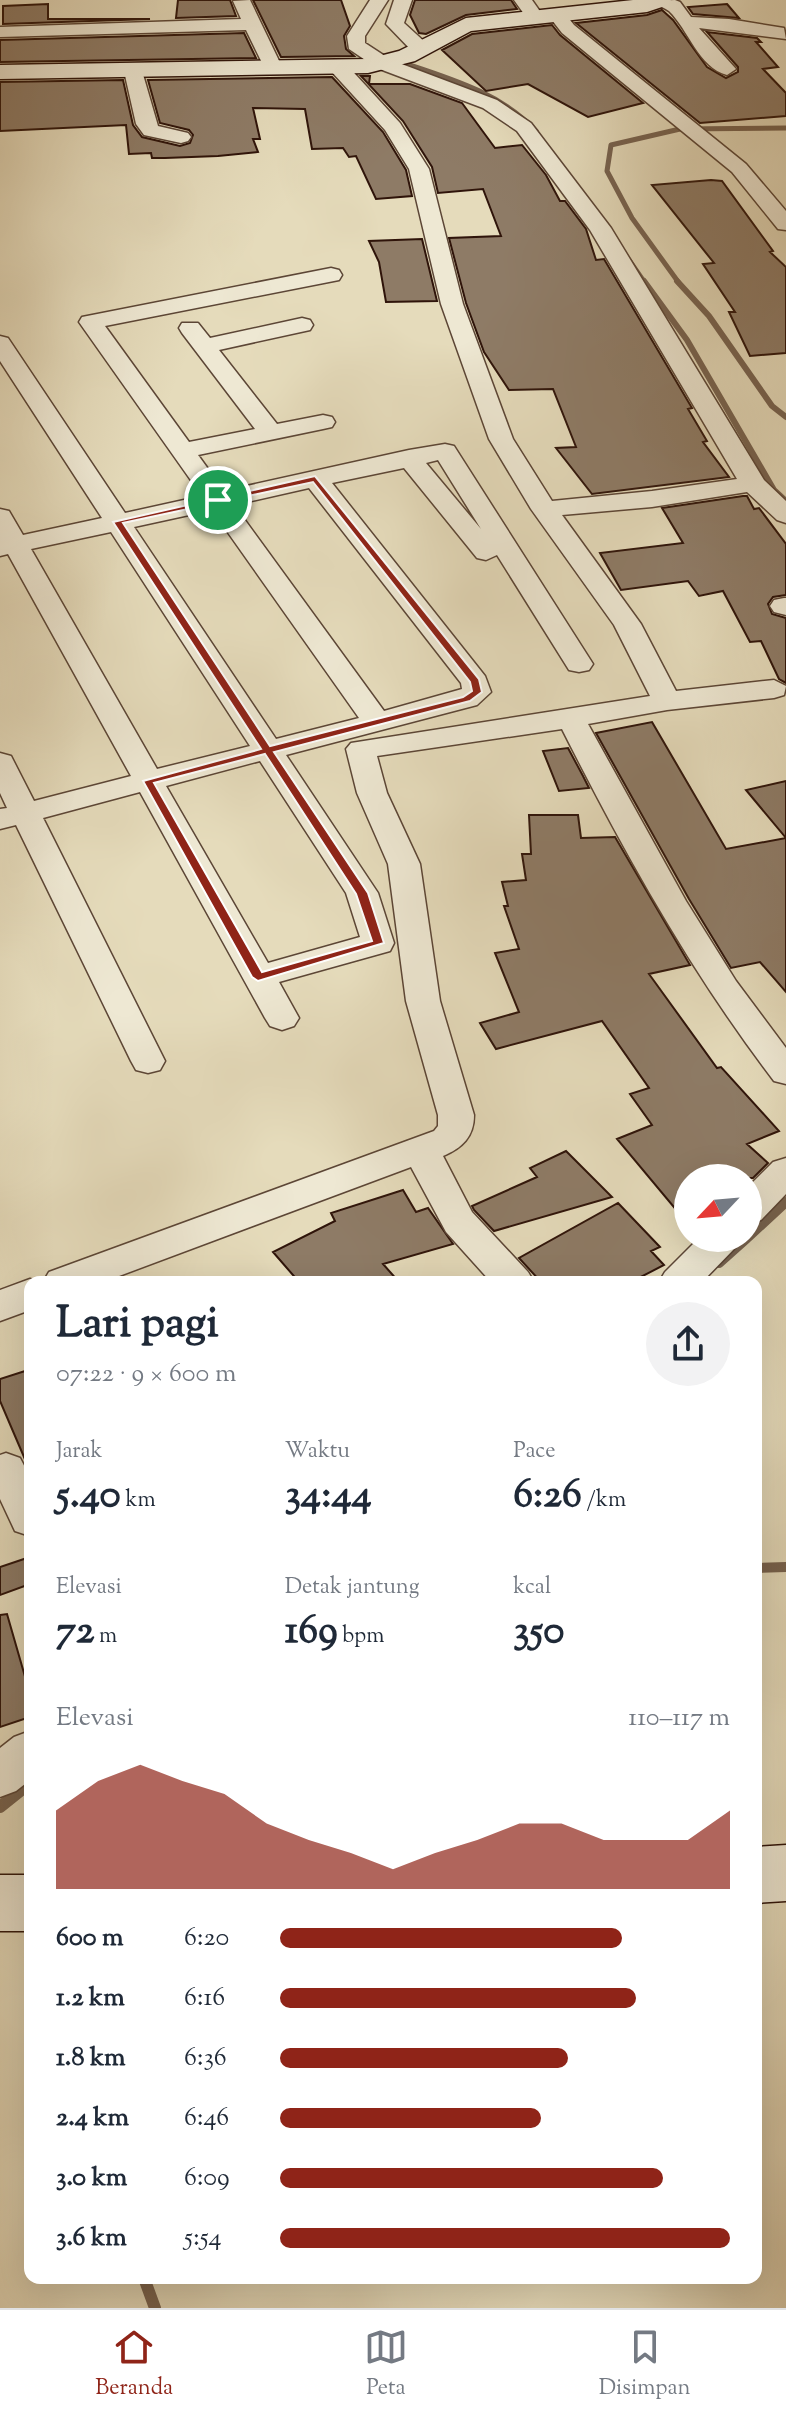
<!DOCTYPE html>
<html lang="id">
<meta charset="utf-8">
<style>
body{margin:0;font-family:"Sorts Mill Goudy",serif;background:#f2f2f3;color:#1f2937;height:100vh;display:flex;flex-direction:column;font-size:30px;white-space:nowrap}
*{box-sizing:border-box;margin:0}
p{font-size:26px;color:#747a83}
.icon{flex:none;width:44px;height:44px;fill:none;stroke:currentColor;stroke-width:2;stroke-linecap:round;stroke-linejoin:round}
.map{position:relative;flex:1;overflow:hidden}
.details{position:absolute;left:24px;top:1276px;width:738px;height:1008px;display:flex;flex-direction:column;background:#fff;border-radius:16px;box-shadow:0 8px 32px #0002}
.details>*{flex:none}
.needle{width:52px;rotate:244deg}
.fabs{position:absolute;left:674px;top:1164px;display:grid;gap:16px}
.fabs a{display:grid;place-items:center;width:88px;height:88px;border-radius:50%;background:#fff;box-shadow:0 8px 32px #0002;font-size:40px}
.pin{position:absolute;display:grid;place-items:center;width:68px;height:68px;color:#fff;margin:-34px;border:4px solid #fff;border-radius:50%;box-shadow:0 2px 8px #0007}
.round{display:grid;place-items:center;flex:none;width:84px;height:84px;border-radius:42px;background:#f2f2f3}
.overview{display:flex;align-items:center;justify-content:space-between;height:136px;padding:0 32px}
h1{font-size:44px;font-weight:700;line-height:60px}
.stats{display:grid;grid-template-columns:repeat(3,1fr);gap:12px;height:136px;padding:8px 32px}
.stats div{display:grid;align-content:center}
.stats b{font-size:40px;font-weight:700}
.stats small{font-size:22px;font-weight:400}
.stats p{font-size:22px}
.chart{height:224px;padding:16px 32px}
.chart p{display:flex;justify-content:space-between}
.chart svg{width:100%;height:144px;margin-top:8px;fill:#8f2418;opacity:.7}
ul{padding:0 32px;list-style:none;font-size:26px}
li{display:grid;grid-template-columns:128px 96px 1fr;align-items:center;height:60px}
li i{height:20px;border-radius:10px;background:#8f2418}
.menu{display:flex;justify-content:space-around;align-items:center;height:112px;border-top:2px solid #e0e1e3;background:#fff;font-size:22px;color:#747a83}
.menu a{display:grid;justify-items:center;gap:4px}
.menu .on{color:#8f2418}
.map>svg:first-child{display:block}
</style>
<div class="map">
<svg width="786" height="2308" viewBox="0 0 786 2308">
<rect width="100%" height="100%" fill="#e5dbbb"/>
<filter id="stains"><feTurbulence type="fractalNoise" baseFrequency=".0025" numOctaves="4"/><feColorMatrix values="0 0 0 0 .2 0 0 0 0 .09 0 0 0 0 .02 0 0 0 .5 -.17"/></filter>
<radialGradient id="worn" r=".72"><stop offset=".6" stop-color="#630" stop-opacity="0"/><stop offset="1" stop-color="#630" stop-opacity=".3"/></radialGradient>
<g fill="none" stroke-linecap="round" stroke-linejoin="round">
<path stroke="#776350" stroke-width="5" d="M 395,60 C 445,77 499,91 536,131
M 629,260 L 645,283
M 679,283 L 632,218 L 607,171 L 611,145 L 680,129 L 786,128"/>
<path stroke="#776350" stroke-width="6" d="M 644,281 L 687,340 L 774,490 L 786,501
M 677,281 L 709,316 L 772,406 L 786,417"/>
<path stroke="#776350" stroke-width="10" d="M 748,1237 L 786,1202
M 719,1263 L 747,1238
M 756,1568 L 786,1567"/>
<path stroke="#776350" stroke-width="12" d="M 0,1807 L 30,1783
M 144,2278 L 155,2308"/>
</g>
<path fill="#8e7b66" stroke="#2f140a" stroke-width="2" d="M 178,0 L 230,0 L 236,16 L 176,18 Z
M 253,0 L 341,0 L 350,26 L 344,36 L 346,49 L 354,56 L 281,57 Z
M 415,0 L 511,0 L 517,9 L 466,15 L 426,34 L 419,33 L 410,15 Z
M 48,4 L 48,19 L 150,19 L 3,24 L 3,6 Z
M 727,4 L 739,18 L 693,14 L 688,7 Z
M 662,10 L 673,20 L 707,67 L 726,78 L 738,72 L 738,67 L 707,32 L 757,38 L 761,42 L 756,42 L 778,67 L 763,69 L 786,93 L 786,116 L 700,123 L 576,23 L 647,15 Z
M 552,25 L 560,35 L 643,103 L 588,117 L 528,84 L 486,91 L 442,50 L 472,34 Z
M 244,33 L 256,58 L 0,62 L 0,40 Z
M 361,76 L 370,76 L 369,84 L 410,84 L 462,103 L 495,148 L 522,145 L 546,175 L 560,201 L 565,201 L 586,229 L 596,260 L 604,259 L 692,408 L 688,409 L 707,441 L 703,442 L 729,477 L 592,494 L 556,448 L 576,447 L 553,389 L 509,390 L 484,352 L 466,303 L 449,238 L 501,236 L 483,189 L 438,193 L 432,167 L 403,121 Z
M 332,77 L 383,132 L 406,170 L 412,196 L 376,199 L 356,156 L 349,157 L 343,148 L 312,149 L 305,109 L 253,108 L 260,139 L 253,139 L 258,152 L 218,156 L 165,158 L 152,158 L 151,153 L 129,154 L 126,125 L 0,131 L 0,82 L 123,80 L 133,125 L 142,137 L 180,146 L 190,143 L 193,135 L 189,130 L 160,123 L 148,80 Z
M 711,180 L 722,181 L 773,251 L 770,252 L 786,267 L 786,353 L 750,356 L 729,312 L 735,312 L 703,264 L 714,263 L 652,185 Z
M 422,239 L 437,301 L 386,302 L 379,262 L 369,241 Z
M 743,496 L 747,496 L 754,509 L 759,508 L 786,544 L 786,595 L 773,597 L 768,604 L 772,614 L 786,618 L 786,683 L 779,679 L 761,641 L 750,642 L 723,591 L 699,596 L 688,581 L 621,590 L 600,553 L 683,543 L 662,508 Z
M 652,722 L 726,849 L 786,838 L 786,992 L 760,962 L 731,968 L 689,899 L 596,733 Z
M 568,748 L 583,776 L 589,788 L 559,791 L 543,751 Z
M 786,781 L 786,838 L 746,790 Z
M 529,815 L 578,815 L 581,838 L 615,837 L 690,965 L 649,974 L 717,1068 L 721,1067 L 779,1131 L 747,1144 L 768,1163 L 753,1178 L 688,1178 L 688,1224 L 617,1139 L 652,1125 L 630,1094 L 649,1088 L 602,1021 L 496,1049 L 480,1023 L 519,1012 L 495,953 L 519,949 L 504,906 L 508,906 L 502,882 L 526,880 L 522,854 L 531,854 Z
M 566,1151 L 612,1197 L 494,1231 L 474,1210 L 472,1206 L 537,1177 L 530,1168 Z
M 403,1190 L 416,1212 L 428,1208 L 453,1244 L 383,1264 L 399,1282 L 299,1282 L 273,1252 L 335,1221 L 331,1213 Z
M 618,1203 L 660,1247 L 651,1251 L 664,1265 L 631,1282 L 541,1282 L 519,1258 Z
M 25,1371 L 30,1384 L 30,1471 L 0,1401 L 0,1379 Z
M 30,1557 L 30,1584 L 0,1595 L 0,1567 Z
M 7,1614 L 30,1694 L 30,1717 L 0,1727 L 0,1615 Z"/>
<g fill="none" stroke-linecap="round" stroke-linejoin="round">
<defs>
<path id="street" d="M 250,0 L 282,67 L 280,71 L 266,71 L 246,30 L 0,37 L 0,27 L 241,19 L 233,1 Z
M 370,0 L 388,0 L 365,36 L 365,43 L 391,60 L 497,100 L 531,123 L 611,228 L 764,480 L 786,501 L 786,523 L 777,520 L 747,492 L 652,507 L 562,515 L 641,624 L 676,691 L 774,680 L 786,686 L 784,695 L 774,698 L 667,710 L 588,724 L 686,901 L 736,981 L 786,1048 L 786,1084 L 774,1081 C 690,971 624,852 562,729 L 377,756 L 387,793 L 420,864 L 440,1001 L 474,1115 C 474,1137 462,1148 443,1156 L 472,1212 L 528,1272 L 534,1282 L 491,1282 L 446,1232 L 411,1167 L 103,1282 L 43,1282 L 49,1272 L 434,1131 L 438,1126 L 438,1115 L 406,1001 L 388,864 L 357,793 L 346,749 L 351,743 L 650,696 L 614,625 L 531,509 L 489,439 L 441,304 L 409,169 L 385,130 L 331,71 L 329,67 L 331,63 L 345,63 L 400,123 L 429,169 L 463,304 L 513,439 L 552,501 L 652,491 L 737,479 L 590,230 L 517,131 L 483,108 L 377,68 L 349,49 L 347,36 Z
M 394,0 L 412,0 L 404,23 L 427,44 L 429,48 L 427,52 L 413,52 L 386,24 Z
M 514,0 L 532,0 L 544,17 L 541,21 L 529,21 Z
M 675,0 L 680,2 L 691,17 L 729,19 L 784,28 L 786,39 L 699,28 L 736,69 L 727,75 C 699,68 688,29 669,11 C 664,7 657,6 652,1 Z
M 557,10 L 563,11 L 574,25 L 746,164 L 786,211 L 786,230 L 778,229 L 732,172 L 562,33 L 548,15 Z
M 133,65 L 142,71 L 158,126 L 188,133 L 191,137 L 188,141 L 181,143 L 144,135 L 136,124 L 124,71 Z
M 331,268 L 339,270 L 342,275 L 339,280 L 105,326 L 189,442 L 255,429 L 182,333 L 179,328 L 182,323 L 198,323 L 210,338 L 302,318 L 310,320 L 313,325 L 310,330 L 219,350 L 277,424 L 323,415 L 332,417 L 335,422 L 332,427 L 323,429 L 198,455 L 224,491 L 409,450 L 445,444 L 454,446 L 593,664 L 589,670 L 579,672 L 569,670 L 497,555 L 486,560 L 477,558 L 404,468 L 332,483 L 485,676 L 491,692 L 477,705 L 286,755 L 378,893 L 394,943 L 390,951 L 279,982 L 299,1018 L 294,1026 L 282,1030 L 270,1026 L 265,1018 L 140,792 L 43,818 L 165,1061 L 160,1070 L 148,1073 L 136,1070 L 131,1061 L 16,825 L 0,829 L 0,809 L 7,808 L 0,793 L 0,753 L 11,756 L 34,801 L 131,776 L 8,554 L 0,556 L 0,509 L 9,511 L 23,535 L 102,518 L 0,361 L 0,336 L 8,338 L 125,513 L 202,496 L 79,322 L 82,317 ZM 438,460 L 481,529 L 426,463 ZM 309,488 L 461,683 L 462,689 L 384,711 L 234,505 ZM 212,510 L 359,718 L 276,739 L 134,527 ZM 111,532 L 250,746 L 157,769 L 31,549 ZM 260,761 L 346,893 L 360,937 L 268,963 L 166,786 Z
M 784,598 L 786,598 L 786,615 L 774,612 L 770,606 L 774,600 Z
M 786,1158 L 786,1194 L 761,1220 L 748,1224 L 748,1187 L 773,1162 Z
M 699,1238 L 741,1238 L 735,1248 L 702,1282 L 659,1282 L 665,1272 Z
M 30,1279 L 39,1282 L 30,1282 L 30,1310 L 0,1321 L 0,1290 Z
M 6,1453 L 20,1458 L 30,1477 L 30,1536 L 15,1531 L 0,1499 L 0,1455 Z
M 30,1731 L 30,1780 L 16,1791 L 0,1797 L 0,1748 L 14,1737 Z"/>
<path id="secondary" d="M 633,0 L 671,0 L 668,5 L 647,12 L 471,31 L 415,61 L 368,73 L 0,79 L 0,65 L 368,59 L 399,51 L 466,18 Z
M 786,1845 L 786,1901 L 756,1903 L 756,1847 Z
M 0,1875 L 30,1875 L 30,1931 L 0,1931 Z"/>
</defs>
<use href="#street" stroke="#5c4636" stroke-width="3"/>
<use href="#secondary" stroke="#2f140a" stroke-width="3"/>
<use href="#street" fill="#eee8d3" fill-rule="evenodd"/>
<use href="#secondary" fill="#eee8d3" fill-rule="evenodd"/>
</g>
<path fill="#8f2418" stroke="#fff" stroke-width="2" fill-rule="evenodd" d="M 315,476 L 479,679 L 482,692 L 470,701 L 274,752 L 368,893 L 384,943 L 258,981 L 252,977 L 143,781 L 261,749 L 113,522 ZM 313,482 L 470,682 L 472,691 L 463,697 L 270,746 L 123,523 ZM 265,754 L 356,894 L 372,941 L 262,972 L 154,783 Z"/>
<rect width="100%" height="100%" filter="url(#stains)"/>
<rect width="100%" height="100%" fill="url(#worn)"/>
</svg>
<div class="fabs">
<a><svg class="needle" viewBox="-14 -14 28 28"><path d="M0-13l5 13h-10z" fill="#e53935"/><path d="M0 13l5-13h-10z" fill="#747a83"/></svg></a>
</div>
<div class="pin" style="left:218px;top:500px;background:#1e9e55"><svg class="icon" aria-label="arrive" viewBox="0 0 24 24"><path d="M6 21V4h12l-3 4 3 4H6"/></svg></div>
<section class="details">
<div class="overview"><div><h1>Lari pagi</h1><p>07:22 · 9 × 600 m</p></div><a class="round"><svg class="icon" aria-label="share" viewBox="0 0 24 24"><path d="M12 15V3M7 8l5-5 5 5M5 13v7h14v-7"/></svg></a></div>
<div class="stats">
<div><p>Jarak</p><b>5.40<small> km</small></b></div>
<div><p>Waktu</p><b>34:44</b></div>
<div><p>Pace</p><b>6:26<small> /km</small></b></div>
</div>
<div class="stats">
<div><p>Elevasi</p><b>72<small> m</small></b></div>
<div><p>Detak jantung</p><b>169<small> bpm</small></b></div>
<div><p>kcal</p><b>350</b></div>
</div>
<div class="chart"><p><span>Elevasi</span>110–117 m</p>
<svg viewBox="0 0 160 44" preserveAspectRatio="none"><path d="M0 44V20L10 11L20 6L30 11L40 15L50 24L60 29L70 33L80 38L90 33L100 29L110 24L120 24L130 29L140 29L150 29L160 20V44z"/></svg>
</div>
<ul>
<li><b>600 m</b>6:20<i style="width:76%"></i></li>
<li><b>1.2 km</b>6:16<i style="width:79%"></i></li>
<li><b>1.8 km</b>6:36<i style="width:64%"></i></li>
<li><b>2.4 km</b>6:46<i style="width:58%"></i></li>
<li><b>3.0 km</b>6:09<i style="width:85%"></i></li>
<li><b>3.6 km</b>5:54<i style="width:100%"></i></li>
</ul>
</section>
</div>
<nav class="menu">
<a class="on"><svg class="icon" aria-label="home" viewBox="0 0 24 24"><path d="M3 11l9-7 9 7M6 9v11h12V9"/></svg>Beranda</a>
<a><svg class="icon" aria-label="map" viewBox="0 0 24 24"><path d="M3 6l6-2 6 2 6-2v14l-6 2-6-2-6 2zM9 4v14M15 6v14"/></svg>Peta</a>
<a><svg class="icon" aria-label="saved" viewBox="0 0 24 24"><path d="M7 4h10v16l-5-4-5 4z"/></svg>Disimpan</a>
</nav>
